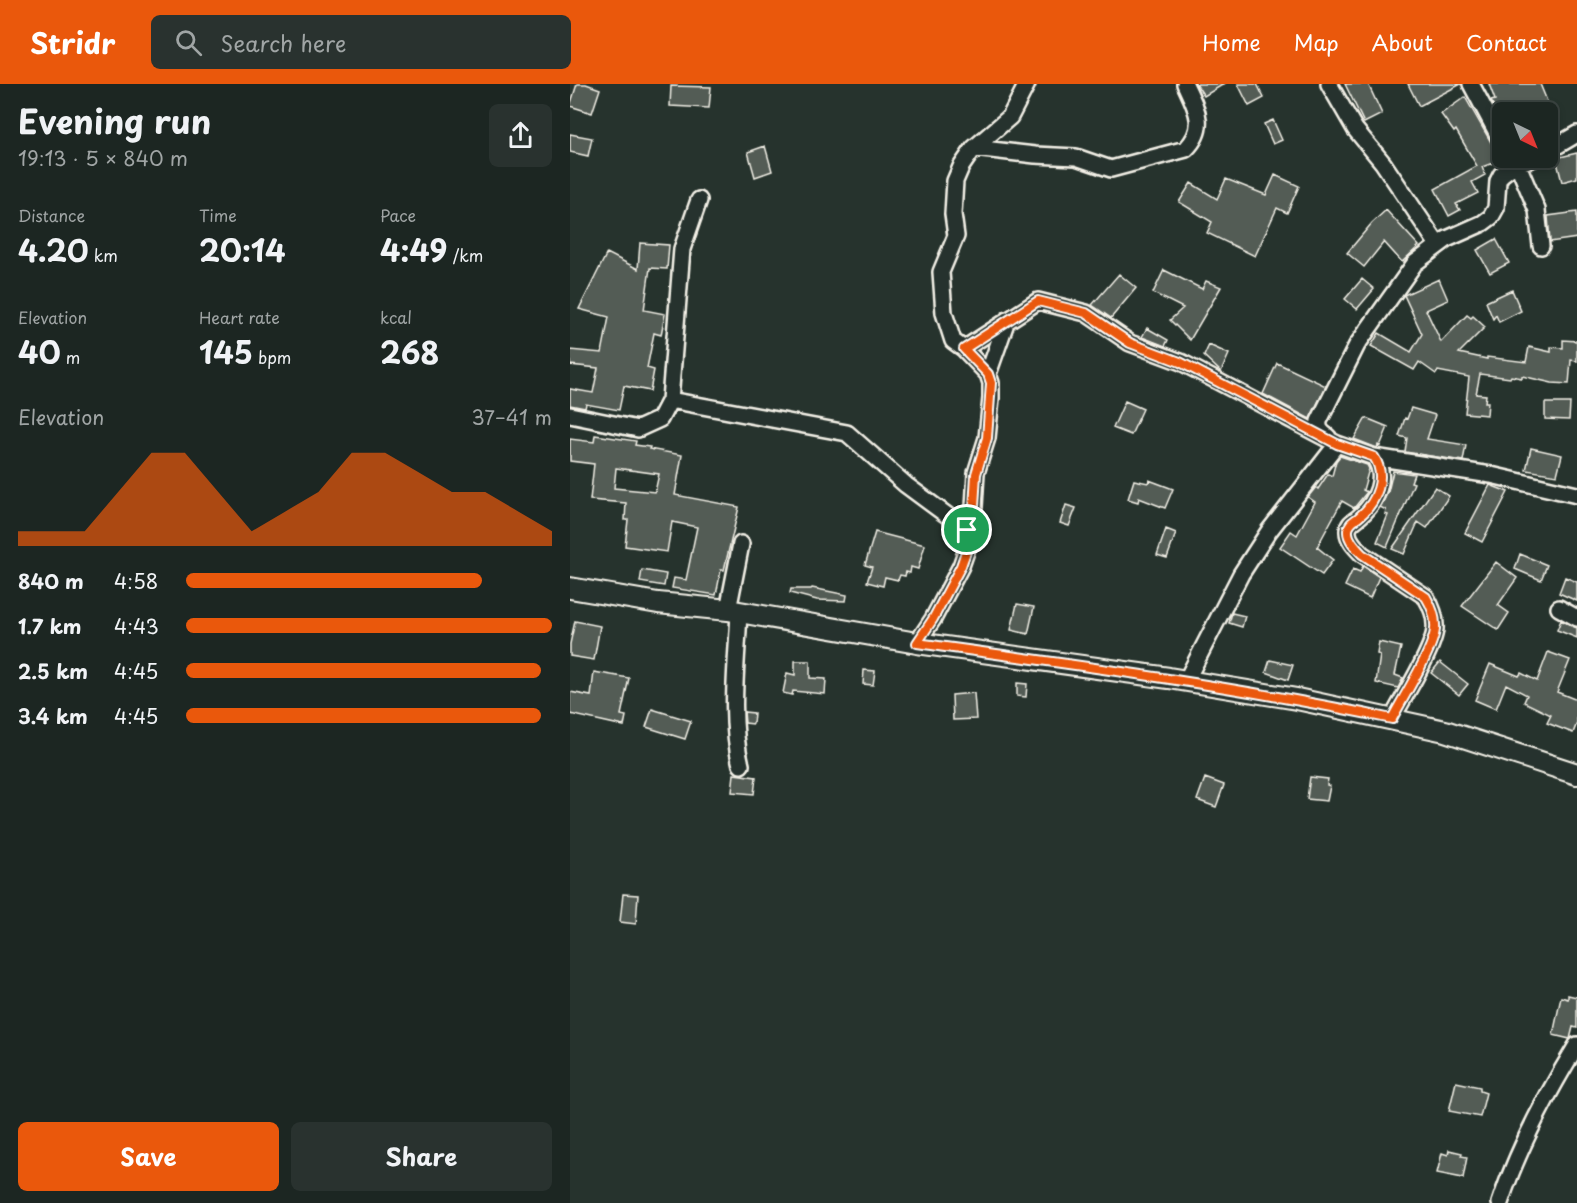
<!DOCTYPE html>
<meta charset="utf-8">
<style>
body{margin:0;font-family:"Playpen Sans",sans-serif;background:#29322f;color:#f1f3f6;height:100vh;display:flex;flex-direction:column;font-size:22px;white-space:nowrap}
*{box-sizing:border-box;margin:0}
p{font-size:20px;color:#a0a5a5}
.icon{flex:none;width:33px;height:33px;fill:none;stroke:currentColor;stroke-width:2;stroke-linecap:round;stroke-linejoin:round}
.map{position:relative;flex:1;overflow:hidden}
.details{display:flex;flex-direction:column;background:#1c2622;width:570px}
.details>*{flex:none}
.needle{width:39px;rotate:137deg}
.controls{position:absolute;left:922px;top:18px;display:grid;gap:12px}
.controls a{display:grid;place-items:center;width:66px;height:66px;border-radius:9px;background:#1c2622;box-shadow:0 3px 9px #0003,0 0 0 2px #3a4340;font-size:30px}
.pin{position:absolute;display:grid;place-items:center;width:51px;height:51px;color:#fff;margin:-26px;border:3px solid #fff;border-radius:50%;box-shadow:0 2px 6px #0007}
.round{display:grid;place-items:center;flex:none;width:63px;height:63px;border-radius:9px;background:#29322f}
.head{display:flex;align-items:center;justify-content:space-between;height:102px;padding:0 18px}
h1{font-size:33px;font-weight:700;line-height:45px}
.stats{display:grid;grid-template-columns:repeat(3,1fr);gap:9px;height:102px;padding:6px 18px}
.stats div{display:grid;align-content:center}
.stats b{font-size:30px;font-weight:700}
.stats small{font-size:16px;font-weight:400}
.stats p{font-size:16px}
.chart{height:168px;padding:12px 18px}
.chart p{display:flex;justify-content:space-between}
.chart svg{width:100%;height:108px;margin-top:6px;fill:#ea580c;opacity:.7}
.cta{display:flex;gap:12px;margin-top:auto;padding:12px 18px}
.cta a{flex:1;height:69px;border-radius:9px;background:#ea580c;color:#fff;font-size:24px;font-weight:700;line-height:69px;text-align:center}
.cta a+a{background:#29322f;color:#f1f3f6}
ul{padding:0 18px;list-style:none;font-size:20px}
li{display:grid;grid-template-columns:96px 72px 1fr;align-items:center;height:45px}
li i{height:15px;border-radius:8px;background:#ea580c}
header{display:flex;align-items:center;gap:36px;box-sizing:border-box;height:84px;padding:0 30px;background:#ea580c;color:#fff}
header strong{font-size:28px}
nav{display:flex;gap:33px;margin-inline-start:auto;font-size:21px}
.search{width:420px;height:54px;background:#29322f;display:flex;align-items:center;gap:15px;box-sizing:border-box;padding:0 21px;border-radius:9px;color:#a0a5a5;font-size:22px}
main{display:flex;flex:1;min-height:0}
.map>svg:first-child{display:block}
</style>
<header>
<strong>Stridr</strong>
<div class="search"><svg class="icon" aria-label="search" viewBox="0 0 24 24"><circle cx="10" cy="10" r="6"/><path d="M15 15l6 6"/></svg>Search here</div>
<nav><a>Home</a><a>Map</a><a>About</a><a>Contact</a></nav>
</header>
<main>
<section class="details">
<div class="head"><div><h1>Evening run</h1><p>19:13 · 5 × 840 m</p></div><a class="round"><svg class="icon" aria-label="share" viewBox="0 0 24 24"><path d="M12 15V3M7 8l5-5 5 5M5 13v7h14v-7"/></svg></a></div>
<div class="stats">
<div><p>Distance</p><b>4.20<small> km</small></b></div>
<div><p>Time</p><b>20:14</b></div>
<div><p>Pace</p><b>4:49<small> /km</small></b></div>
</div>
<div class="stats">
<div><p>Elevation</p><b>40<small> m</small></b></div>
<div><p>Heart rate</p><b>145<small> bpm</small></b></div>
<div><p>kcal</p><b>268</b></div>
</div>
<div class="chart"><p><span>Elevation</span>37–41 m</p>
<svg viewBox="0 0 160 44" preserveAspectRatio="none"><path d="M0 44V38L10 38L20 38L30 22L40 6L50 6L60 22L70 38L80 30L90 22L100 6L110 6L120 14L130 22L140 22L150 30L160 38V44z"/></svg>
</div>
<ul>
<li><b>840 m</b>4:58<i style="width:81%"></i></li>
<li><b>1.7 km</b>4:43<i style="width:100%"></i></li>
<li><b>2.5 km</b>4:45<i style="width:97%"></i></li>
<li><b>3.4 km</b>4:45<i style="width:97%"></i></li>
</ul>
<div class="cta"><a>Save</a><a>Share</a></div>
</section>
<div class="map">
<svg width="1007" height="1119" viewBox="0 0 1007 1119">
<rect width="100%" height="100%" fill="#26332d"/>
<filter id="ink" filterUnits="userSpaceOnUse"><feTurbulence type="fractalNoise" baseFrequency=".0167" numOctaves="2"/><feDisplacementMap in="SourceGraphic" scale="12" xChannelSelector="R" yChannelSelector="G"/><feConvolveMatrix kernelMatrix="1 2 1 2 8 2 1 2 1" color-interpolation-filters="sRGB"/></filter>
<g filter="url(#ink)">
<path fill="#525c55" stroke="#f4f1e8" stroke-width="1.5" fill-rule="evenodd" d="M 7,0 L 16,0 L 30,5 L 22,29 L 0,22 Z
M 626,0 L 654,0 L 634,12 Z
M 668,0 L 687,0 L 694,14 L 679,22 Z
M 775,0 L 798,0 L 812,30 L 794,39 Z
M 838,0 L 891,0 L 849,22 Z
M 919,0 L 970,0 L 990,49 L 978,56 L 978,28 L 927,28 L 921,17 L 925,16 Z
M 101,2 L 141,3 L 139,24 L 100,22 Z
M 895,13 L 931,76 L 912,83 L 915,91 L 902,98 L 908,109 L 886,120 L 890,126 L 879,132 L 865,105 L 907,82 L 886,46 L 884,48 L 871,30 Z
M 703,36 L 712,56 L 703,60 L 694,40 Z
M 0,50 L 22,54 L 18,72 L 0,68 Z
M 195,62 L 202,87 L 185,93 L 178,68 Z
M 1007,69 L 1007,94 L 992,98 L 986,74 Z
M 705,91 L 729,102 L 717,129 L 707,124 L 685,172 L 637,149 L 642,138 L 609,118 L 621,99 L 647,115 L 656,95 L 696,111 Z
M 816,126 L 849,162 L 832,178 L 814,158 L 794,183 L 777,169 L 802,139 Z
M 1007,128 L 1007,154 L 980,158 L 978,132 Z
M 926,155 L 939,179 L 920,189 L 907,166 Z
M 70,159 L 99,161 L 97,185 L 80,184 L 74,226 L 95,230 L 91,251 L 84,249 L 77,284 L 84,286 L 80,307 L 54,302 L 49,326 L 16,320 L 15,324 L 0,321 L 0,305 L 23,309 L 28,284 L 0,281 L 0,266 L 32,269 L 39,233 L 9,225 L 37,169 L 68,185 Z
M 594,186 L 632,205 L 636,197 L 651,203 L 620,256 L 600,236 L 613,224 L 583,209 Z
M 549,190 L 566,204 L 541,234 L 522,221 Z
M 792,195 L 804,205 L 787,225 L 775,215 Z
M 869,195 L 878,216 L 856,226 L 871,258 L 897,231 L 901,234 L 903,232 L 915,243 L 889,269 L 917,275 L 917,273 L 956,278 L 959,263 L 981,268 L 981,263 L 993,264 L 993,256 L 1007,257 L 1007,277 L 1001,276 L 999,300 L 982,299 L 952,292 L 952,294 L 941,292 L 940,294 L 910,290 L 906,310 L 916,311 L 915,318 L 918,318 L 917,331 L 895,329 L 899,293 L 868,287 L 866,290 L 849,278 L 844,286 L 801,262 L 809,249 L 841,268 L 852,250 L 834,211 Z
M 942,206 L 951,227 L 929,238 L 926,231 L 923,235 L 916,218 Z
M 577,244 L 598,256 L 595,262 L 572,253 Z
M 639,261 L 659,270 L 651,288 L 634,272 Z
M 707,279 L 756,302 L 740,335 L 693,310 Z
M 555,317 L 573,325 L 561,351 L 543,344 Z
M 975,319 L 1000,319 L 999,336 L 975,335 Z
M 841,324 L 865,331 L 857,355 L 896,361 L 893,377 L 835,368 L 837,354 L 829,352 L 835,334 L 837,335 Z
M 796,334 L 818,343 L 810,362 L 808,361 L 807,364 L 784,355 Z
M 25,351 L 66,357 L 65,361 L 80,363 L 79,365 L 112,371 L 105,411 L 169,423 L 154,486 L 151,486 L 146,511 L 102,504 L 104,494 L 116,496 L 127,443 L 102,438 L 97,468 L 55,462 L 58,436 L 55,436 L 56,419 L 20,416 L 24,380 L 0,377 L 0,355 L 24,358 ZM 46,384 L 89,390 L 85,408 L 44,404 Z
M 961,364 L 992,371 L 987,391 L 956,386 Z
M 770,372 L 797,381 L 799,385 L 793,406 L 797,408 L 784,424 L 772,417 L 747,463 L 763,476 L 752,491 L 710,463 L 721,447 L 727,451 L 745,418 L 738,413 L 746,403 L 748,405 L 758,390 L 762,392 L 766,377 Z
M 823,387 L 844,390 L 841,398 L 844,399 L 817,463 L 807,458 L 818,431 L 815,430 L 816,426 L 810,423 L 818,408 Z
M 564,396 L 578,399 L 579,396 L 603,405 L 595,424 L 569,414 L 568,418 L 558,415 Z
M 920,401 L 938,408 L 912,458 L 895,449 Z
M 865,403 L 879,412 L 857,444 L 848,438 L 834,470 L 822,465 Z
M 496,421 L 506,424 L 499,442 L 490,439 Z
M 596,445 L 606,449 L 597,474 L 587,471 Z
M 305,448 L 355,461 L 348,485 L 341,483 L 340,489 L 336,488 L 335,492 L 330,491 L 328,496 L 315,493 L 313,502 L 297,498 L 302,483 L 295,481 Z
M 950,470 L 977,481 L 971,496 L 945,485 Z
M 926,478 L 947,494 L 928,521 L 939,529 L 928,546 L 892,522 Z
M 793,482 L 809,493 L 800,514 L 775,502 L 783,485 L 790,488 Z
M 72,486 L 96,490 L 94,502 L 70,498 Z
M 995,493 L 1007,498 L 1007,517 L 989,509 Z
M 242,504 L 277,511 L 276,517 L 247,516 L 220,509 L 221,505 L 241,505 Z
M 447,520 L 464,523 L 458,550 L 441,546 Z
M 662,529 L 675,532 L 672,543 L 659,539 Z
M 991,536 L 1007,544 L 1007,554 L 987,546 Z
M 5,537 L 30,542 L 24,576 L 0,572 L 0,560 Z
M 809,558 L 831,563 L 825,591 L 833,594 L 828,604 L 806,599 L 810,571 L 807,570 Z
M 978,568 L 1000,576 L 987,608 L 1007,616 L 1007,639 L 1003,649 L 977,639 L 981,631 L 954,618 L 957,611 L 936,600 L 926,625 L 905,616 L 920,580 L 949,592 L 951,589 L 967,597 Z
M 700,576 L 723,581 L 718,596 L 696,588 Z
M 225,577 L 240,577 L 240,594 L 256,595 L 255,610 L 223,607 L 222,611 L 213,609 L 217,589 L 225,591 Z
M 870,578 L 898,600 L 889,611 L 861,589 Z
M 294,586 L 305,587 L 303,601 L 293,600 Z
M 24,588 L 59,594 L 51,631 L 56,632 L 54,642 L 0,630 L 0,608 L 21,612 Z
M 447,599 L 457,600 L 456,613 L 447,612 Z
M 404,609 L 406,635 L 383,636 L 382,611 Z
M 82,625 L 121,637 L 115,655 L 76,643 Z
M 174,628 L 184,629 L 183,640 L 175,639 Z
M 164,690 L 186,693 L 184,710 L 162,708 Z
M 740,693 L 758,695 L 757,701 L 760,702 L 757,717 L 737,715 Z
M 635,694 L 654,701 L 646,723 L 627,716 Z
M 53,810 L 68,811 L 66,840 L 50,838 Z
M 998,911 L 1007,913 L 1007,944 L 1003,943 L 1000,955 L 983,951 L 991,913 L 998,915 Z
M 886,998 L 910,1003 L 910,1007 L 916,1009 L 910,1033 L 879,1027 Z
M 879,1066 L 892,1069 L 891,1072 L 897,1073 L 893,1094 L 867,1089 L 872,1069 L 878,1071 Z"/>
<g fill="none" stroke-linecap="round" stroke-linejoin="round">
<defs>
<path id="minor" d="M 759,0 L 785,45 L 813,79 L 868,161
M 901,0 L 933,60
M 404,64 L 465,71 L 506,73 L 541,85 L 616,65 C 638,43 626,24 615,0
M 978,67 L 1007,50
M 942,76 L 944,81 L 964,74
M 948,81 L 967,126 L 971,162
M 394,265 L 468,217 L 516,229 L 560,259 L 611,278 L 767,360 L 804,373 C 818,392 807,418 790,432 C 785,437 779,438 778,446 C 777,455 786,464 792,470 L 856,513 C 862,523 866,533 865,545 C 864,565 832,615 822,635
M 418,290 L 437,236
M 100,316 L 277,349 L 336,401 L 397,446
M 0,331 L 68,345 L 90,335 L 100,316 L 112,165 L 129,116
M 758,353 C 751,348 748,345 749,337 L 787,261 L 845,179 L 877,155 L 913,139 L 921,133 L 926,124 L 928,97 L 931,91 L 944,81
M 804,373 L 921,391 L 1007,411
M 989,524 L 1007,534
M 158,526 L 171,460
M 169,528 C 167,577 159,634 171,681
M 347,559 L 363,535 L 391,482 L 398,462 L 397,446 L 404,423 L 406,389 L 417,354 L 421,314 L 421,299 L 418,290 L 394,265 L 383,257 L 374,229 L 371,188 L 386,152 L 383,130 L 385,97 L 391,83 L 404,64 L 440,33 L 457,0
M 616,597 L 671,490 L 699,447 L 767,360
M 930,1119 C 948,1064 977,1010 1007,961"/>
<path id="major" d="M 0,504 L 88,519 L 158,526 L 347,559 L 599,594 L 727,615 L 875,647 L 1007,690"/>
</defs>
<use href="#minor" stroke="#f4f1e8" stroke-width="20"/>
<use href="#major" stroke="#f4f1e8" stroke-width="24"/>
<use href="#minor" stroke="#26332d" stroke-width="15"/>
<use href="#major" stroke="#26332d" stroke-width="20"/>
</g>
</g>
<g fill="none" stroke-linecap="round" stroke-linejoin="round" filter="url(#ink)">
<defs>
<path id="route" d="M 468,217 L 516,229 L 560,259 L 610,278 L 767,360 L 804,373 C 817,392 807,418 790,432 C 785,437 779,438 778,446 C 777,455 786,464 792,470 L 856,513 C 862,523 866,533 865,545 C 864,565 832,615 822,635 C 665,602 506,581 347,559 L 363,535 L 391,482 L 398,462 L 397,446 L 404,423 L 406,390 L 417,354 L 421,299 L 418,290 L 394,265 Z"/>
</defs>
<use href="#route" stroke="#fff" stroke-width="12"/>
<use href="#route" stroke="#ea580c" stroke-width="8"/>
</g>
</svg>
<div class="controls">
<a><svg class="needle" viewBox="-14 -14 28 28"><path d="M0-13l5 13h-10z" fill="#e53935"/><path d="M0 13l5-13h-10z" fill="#a0a5a5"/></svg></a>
</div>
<div class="pin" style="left:397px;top:446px;background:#1e9e55"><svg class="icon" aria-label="arrive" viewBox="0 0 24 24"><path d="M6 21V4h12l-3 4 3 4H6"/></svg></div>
</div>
</main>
